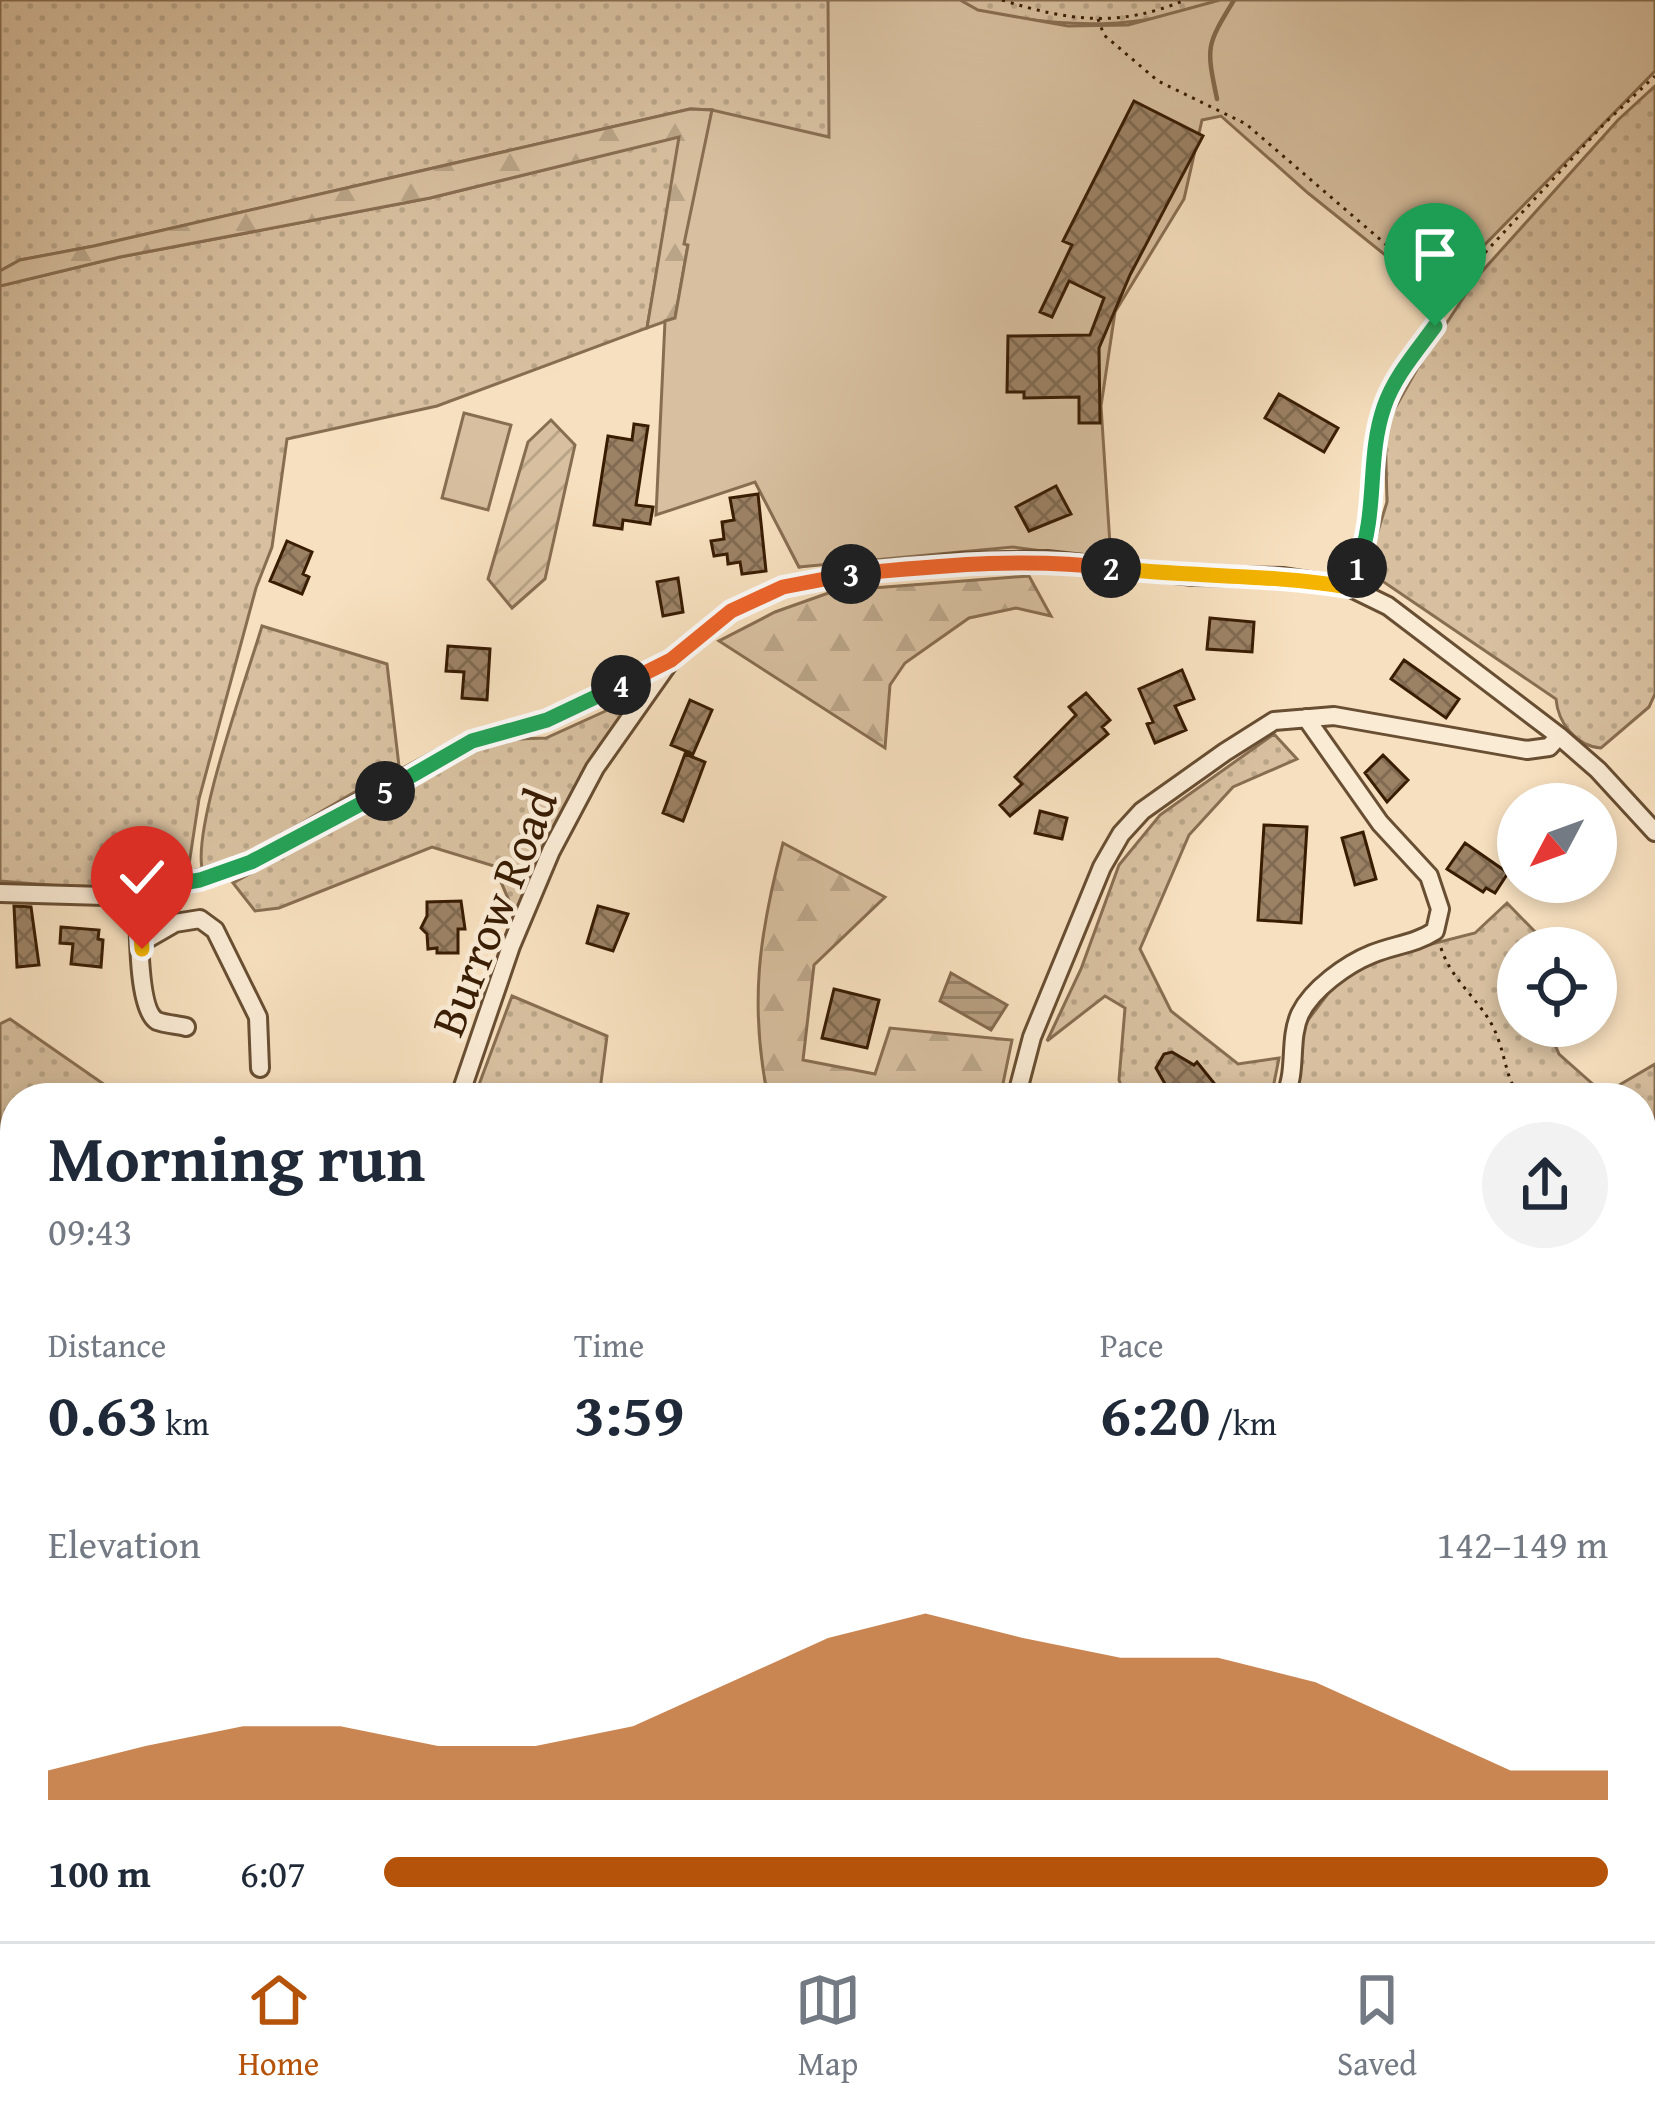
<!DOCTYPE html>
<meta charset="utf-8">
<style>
body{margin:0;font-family:"Gentium Book Plus",serif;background:#f2f2f3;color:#1f2937;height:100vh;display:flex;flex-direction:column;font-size:45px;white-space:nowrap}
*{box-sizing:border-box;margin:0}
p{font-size:39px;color:#747a83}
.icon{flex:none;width:66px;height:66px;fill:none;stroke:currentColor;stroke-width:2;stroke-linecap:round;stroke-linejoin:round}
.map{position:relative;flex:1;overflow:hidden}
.sheet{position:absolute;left:0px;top:1083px;width:1656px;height:858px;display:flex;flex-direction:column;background:#fff;border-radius:48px 48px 0 0;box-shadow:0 6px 18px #0003}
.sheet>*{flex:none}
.needle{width:78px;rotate:229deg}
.buttons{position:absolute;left:1497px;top:783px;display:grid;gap:24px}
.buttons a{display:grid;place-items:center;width:120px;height:120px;border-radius:50%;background:#fff;box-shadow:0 6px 18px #0003;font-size:60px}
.pin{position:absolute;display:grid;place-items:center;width:102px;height:102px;color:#fff;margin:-123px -51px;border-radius:50% 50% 50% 0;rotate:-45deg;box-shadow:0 0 12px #0007}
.pin .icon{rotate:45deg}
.km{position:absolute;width:60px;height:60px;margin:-30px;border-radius:50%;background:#222;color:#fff;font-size:33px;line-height:60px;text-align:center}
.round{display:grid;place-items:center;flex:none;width:126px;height:126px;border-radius:63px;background:#f2f2f3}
.head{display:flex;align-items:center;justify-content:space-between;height:204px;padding:0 48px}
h1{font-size:66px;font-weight:600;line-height:90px}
.metrics{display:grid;grid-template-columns:repeat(3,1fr);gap:18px;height:204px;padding:12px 48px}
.metrics div{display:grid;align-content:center}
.metrics b{font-size:60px;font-weight:600}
.metrics small{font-size:33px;font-weight:400}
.metrics p{font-size:33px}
.chart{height:336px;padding:24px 48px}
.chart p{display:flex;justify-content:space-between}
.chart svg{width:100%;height:216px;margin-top:12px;fill:#b45309;opacity:.7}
ul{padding:0 48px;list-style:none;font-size:39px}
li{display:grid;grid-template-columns:192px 144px 1fr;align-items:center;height:90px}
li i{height:30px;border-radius:15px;background:#b45309}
.menu{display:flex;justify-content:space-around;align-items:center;height:168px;border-top:3px solid #e0e1e3;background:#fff;font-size:33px;color:#747a83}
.menu a{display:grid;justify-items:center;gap:6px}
.menu .on{color:#b45309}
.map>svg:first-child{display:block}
</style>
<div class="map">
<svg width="1655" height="1941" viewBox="0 0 1655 1941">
<defs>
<pattern id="grass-dots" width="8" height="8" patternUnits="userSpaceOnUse" patternTransform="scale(3)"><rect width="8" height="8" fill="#d7bf9f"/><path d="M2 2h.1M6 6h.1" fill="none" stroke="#b9a487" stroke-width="1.8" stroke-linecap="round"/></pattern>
<pattern id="forest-firs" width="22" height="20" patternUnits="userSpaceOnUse" patternTransform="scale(3)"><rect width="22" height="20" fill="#d7bf9f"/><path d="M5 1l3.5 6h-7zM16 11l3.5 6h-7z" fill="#b9a487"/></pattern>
<pattern id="garden-furrows" width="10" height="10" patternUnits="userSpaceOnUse" patternTransform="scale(3)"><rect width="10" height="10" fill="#d7bf9f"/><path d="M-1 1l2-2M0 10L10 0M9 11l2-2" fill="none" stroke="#b9a487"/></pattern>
<pattern id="water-rules" width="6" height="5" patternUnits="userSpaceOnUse" patternTransform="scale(3)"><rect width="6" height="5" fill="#b69e7f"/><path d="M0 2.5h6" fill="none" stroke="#958066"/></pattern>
<pattern id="building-cross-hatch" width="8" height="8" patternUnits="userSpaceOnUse" patternTransform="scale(3)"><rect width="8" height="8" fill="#9c8265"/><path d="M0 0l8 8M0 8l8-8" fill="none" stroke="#806a51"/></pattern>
</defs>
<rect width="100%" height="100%" fill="#f7e0bf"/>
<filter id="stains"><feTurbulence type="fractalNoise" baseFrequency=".00167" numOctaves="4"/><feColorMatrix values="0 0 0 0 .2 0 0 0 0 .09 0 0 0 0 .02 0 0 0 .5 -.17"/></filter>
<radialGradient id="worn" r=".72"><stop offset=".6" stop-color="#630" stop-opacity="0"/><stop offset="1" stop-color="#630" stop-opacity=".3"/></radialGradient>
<path fill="url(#grass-dots)" stroke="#886e51" stroke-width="3" d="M 0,0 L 1220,0 C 1142,31 1065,28 984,12 L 832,562 L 799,567 L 755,481 L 712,110 L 690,109 L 94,246 L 20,260 L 0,271 Z
M 1655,86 L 1655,694 L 1649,707 L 1601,748 C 1576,746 1558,723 1556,699 L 1366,570 L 1387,502 L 1385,426 L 1421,362 L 1477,277 L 1618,120 Z
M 680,136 L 647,328 L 437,406 L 287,439 L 272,547 L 256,588 L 199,799 L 188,871 L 85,888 L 0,881 L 0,286 L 120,257 L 430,198 Z
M 262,626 L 387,664 L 399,766 L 254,851 L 203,872 C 190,833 248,674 262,626 Z
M 632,699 L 569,805 L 517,919 L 494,866 L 432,847 L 279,908 L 255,911 L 233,883 L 479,748 L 517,739 L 546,738 Z
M 1274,734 L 1297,759 L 1233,787 L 1189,835 L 1140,949 L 1171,1011 L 1238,1064 L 1279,1058 L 1271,1098 L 1126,1098 L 1119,1080 L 1125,1008 L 1105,996 L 1047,1041 L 1081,969 L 1119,865 L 1160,815 Z
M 1507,903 L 1543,940 L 1542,948 L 1518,948 L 1518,1026 L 1547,1026 L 1559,1054 L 1604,1094 L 1655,1064 L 1655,1390 L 1641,1377 L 1641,1098 L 1290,1098 L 1302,1028 L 1333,987 L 1373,959 L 1475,933 Z
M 512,996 L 607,1036 L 599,1098 L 474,1098 Z
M 10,1019 L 105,1085 L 105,1098 L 15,1098 L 15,1629 L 0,1637 L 0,1024 Z
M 1655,1459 L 1655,1724 L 1651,1715 L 1650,1655 L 1641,1649 L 1641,1469 Z
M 15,1669 L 15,1831 L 0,1856 L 0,1738 Z
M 824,1926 L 851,1926 L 876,1938 L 874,1926 L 951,1926 L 975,1941 L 846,1941 L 824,1934 L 816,1941 L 806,1941 Z
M 981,1926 L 1131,1926 L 1128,1941 L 986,1941 Z
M 1146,1926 L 1240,1926 L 1231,1934 L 1235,1941 L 1140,1941 Z
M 1380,1926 L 1458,1926 L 1455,1941 L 1401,1941 L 1401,1937 Z"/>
<path fill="url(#forest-firs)" stroke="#886e51" stroke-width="3" d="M 690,109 L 712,110 L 675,318 L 647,328 L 679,137 L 430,198 L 120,257 L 0,286 L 0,271 L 20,260 L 94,246 Z
M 1029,576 L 1051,616 L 1016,608 L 969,618 L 905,663 L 890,685 L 885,748 L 719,641 L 775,612 L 834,591 Z
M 783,843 L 885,897 L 814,965 L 803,1060 L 875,1074 L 890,1028 L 1012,1040 L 1000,1098 L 768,1098 C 749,1003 759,935 783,843 Z
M 15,1630 L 15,1669 L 0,1738 L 0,1637 Z
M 1655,1808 L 1655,1912 L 1641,1905 L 1641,1832 Z
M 357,1926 L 713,1926 L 708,1941 L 351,1941 Z
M 1236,1926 L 1380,1926 L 1402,1938 L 1401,1941 L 1235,1941 L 1231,1934 Z"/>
<path fill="url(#garden-furrows)" stroke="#886e51" stroke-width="3" d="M 551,420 L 575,445 L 545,579 L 512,608 L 488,579 L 528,442 Z"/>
<path fill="#d7bf9f" stroke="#886e51" stroke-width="3" d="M 828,0 L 960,0 L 978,10 L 1068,26 L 1128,25 L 1220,0 L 1655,0 L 1655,71 L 1455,275 L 1440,299 L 1308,193 L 1221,116 L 1202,120 L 1184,199 L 1115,312 L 1101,406 L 1111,560 L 1013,547 L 799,567 L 755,482 L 656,515 L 665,321 L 675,318 L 688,245 L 684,244 L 712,110 L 829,137 Z
M 464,413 L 511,425 L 488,510 L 442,498 Z"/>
<path fill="url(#water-rules)" stroke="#846a4d" stroke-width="3" d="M 951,973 L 1007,1005 L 991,1030 L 940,1001 Z"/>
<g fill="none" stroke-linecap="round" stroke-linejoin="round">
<path stroke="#846a4d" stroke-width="4.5" d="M 1217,99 C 1206,46 1206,46 1234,0"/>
</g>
<path fill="url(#building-cross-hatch)" stroke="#391d03" stroke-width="3" d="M 1134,101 L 1203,136 L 1130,275 L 1099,348 L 1100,423 L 1079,423 L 1079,397 L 1024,398 L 1024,392 L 1007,392 L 1008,336 L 1090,335 L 1104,298 L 1069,281 L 1052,317 L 1040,312 L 1072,245 L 1063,241 Z
M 1279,394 L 1338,428 L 1324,452 L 1265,418 Z
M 634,424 L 648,426 L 636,505 L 653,507 L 650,524 L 623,520 L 622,529 L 594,525 L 608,436 L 632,440 Z
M 1056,486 L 1071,514 L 1029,531 L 1016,507 Z
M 758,494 L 766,571 L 742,574 L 740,562 L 728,564 L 727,554 L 714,556 L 711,541 L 724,539 L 722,522 L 734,520 L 730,498 Z
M 287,541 L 312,552 L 303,574 L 309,577 L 302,594 L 270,581 Z
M 678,578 L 683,612 L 663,616 L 657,582 Z
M 1210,618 L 1254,622 L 1252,652 L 1207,649 Z
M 448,646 L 490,649 L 487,700 L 462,698 L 464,672 L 446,671 Z
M 1404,660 L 1459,699 L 1446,718 L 1391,679 Z
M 1182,670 L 1194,699 L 1175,706 L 1186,730 L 1155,743 L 1147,724 L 1153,722 L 1139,689 Z
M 1086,693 L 1110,720 L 1102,727 L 1108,734 L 1010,816 L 1000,805 L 1022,784 L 1015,777 L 1076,715 L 1069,707 Z
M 690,700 L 712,710 L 693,754 L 671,745 Z
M 685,754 L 705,762 L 683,821 L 663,813 Z
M 1383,755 L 1408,780 L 1387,802 L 1365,773 Z
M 1040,811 L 1067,818 L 1062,839 L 1035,833 Z
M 1264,825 L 1307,827 L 1301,923 L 1258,920 Z
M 1363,832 L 1376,879 L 1355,885 L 1342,838 Z
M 1465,843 L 1508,873 L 1495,893 L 1486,888 L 1483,892 L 1447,869 Z
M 461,901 L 465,929 L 458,929 L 458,953 L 437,953 L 437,948 L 428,949 L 427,934 L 421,928 L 427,916 L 427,902 Z
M 14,906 L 31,907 L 39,965 L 17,967 Z
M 598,906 L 628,914 L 613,951 L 587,943 Z
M 61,927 L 99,930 L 98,939 L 103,940 L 101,967 L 71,964 L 73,944 L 60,943 Z
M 834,989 L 879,1000 L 867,1048 L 822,1038 Z
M 1172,1052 L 1194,1065 L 1197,1062 L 1226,1098 L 1173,1098 L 1156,1068 L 1164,1054 Z"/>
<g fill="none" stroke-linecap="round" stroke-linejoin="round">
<defs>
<path id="minor" d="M 138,891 C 139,916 136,1009 157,1021 C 165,1024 178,1025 186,1027
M 0,893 L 105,896 L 200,879 L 251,862 L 472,741 L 547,720 L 671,661
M 142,942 L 175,923 L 200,919 L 215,930 L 258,1017 L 260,1068
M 459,1098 L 511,946 L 551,851 L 595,768 L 671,660 L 731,611 L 783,587 L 845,575 L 962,562 L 1047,560 L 1193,576 L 1284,577 L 1349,587 L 1388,606 L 1559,736 L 1598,770 L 1655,832
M 1016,1098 L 1032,1037 L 1102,867 L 1121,834 L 1142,811 L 1225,752 L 1274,721 L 1334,716 L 1527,750 L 1549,747 L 1559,736
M 1284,1098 C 1298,1071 1288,1041 1300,1014 C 1312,989 1347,964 1372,954 C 1394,945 1415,944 1435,931 L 1440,909 L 1429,876 L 1380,823 L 1306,718
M 0,1880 L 15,1851
M 720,1941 L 725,1926"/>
</defs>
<use href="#minor" stroke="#684e32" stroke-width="22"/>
<path stroke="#391d03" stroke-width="3" stroke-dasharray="3 6" stroke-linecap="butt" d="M 1002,0 C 1069,21 1119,28 1185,0
M 1098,19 L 1104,35 L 1158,81 L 1246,124 L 1418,272 L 1451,294
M 1356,569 L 1370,534 L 1376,444 L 1384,408 L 1398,376 L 1435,326 L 1469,270 L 1605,123 L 1655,76
M 1441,948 C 1452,983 1485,1003 1497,1036 C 1506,1059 1506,1078 1520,1098
M 860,1926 L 894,1941
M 1559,1926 L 1565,1941
M 801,1941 L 812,1926
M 1133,1941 L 1137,1926"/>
<use href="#minor" stroke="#faebd5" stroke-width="16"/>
</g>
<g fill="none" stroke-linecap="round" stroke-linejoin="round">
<defs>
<path id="split-1" d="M 1357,568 C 1379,510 1366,460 1384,407 C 1394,377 1416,352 1435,326"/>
<path id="split-2" d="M 1111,568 C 1190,577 1270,574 1348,587 L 1357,568"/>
<path id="split-3" d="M 851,574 C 939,566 1022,557 1111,568"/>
<path id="split-4" d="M 621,685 L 671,660 L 731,611 L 783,587 L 851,574"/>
<path id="split-5" d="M 385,791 L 472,741 L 547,720 L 621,685"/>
<path id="split-6" d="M 146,889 L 200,880 L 251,862 L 385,791"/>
<path id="split-7" d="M 142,949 L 138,891 L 146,889"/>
</defs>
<use href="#split-1" stroke="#fff" stroke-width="24"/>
<use href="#split-2" stroke="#fff" stroke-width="24"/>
<use href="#split-3" stroke="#fff" stroke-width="24"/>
<use href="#split-4" stroke="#fff" stroke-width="24"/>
<use href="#split-5" stroke="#fff" stroke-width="24"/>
<use href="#split-6" stroke="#fff" stroke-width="24"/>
<use href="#split-7" stroke="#fff" stroke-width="24"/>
<use href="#split-1" stroke="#22a559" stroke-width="15"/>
<use href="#split-2" stroke="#f5b400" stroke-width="15"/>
<use href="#split-3" stroke="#f0652b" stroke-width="15"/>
<use href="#split-4" stroke="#f0652b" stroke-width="15"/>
<use href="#split-5" stroke="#22a559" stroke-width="15"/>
<use href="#split-6" stroke="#22a559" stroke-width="15"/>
<use href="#split-7" stroke="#f5b400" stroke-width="15"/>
</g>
<g text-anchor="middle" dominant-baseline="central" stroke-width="9" stroke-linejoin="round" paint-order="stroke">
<g font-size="48" fill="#391d03" stroke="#faebd5">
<text transform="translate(493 912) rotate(-68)">Burrow Road</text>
</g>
</g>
<rect width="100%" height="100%" filter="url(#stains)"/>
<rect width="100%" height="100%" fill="url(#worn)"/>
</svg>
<div class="buttons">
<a><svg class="needle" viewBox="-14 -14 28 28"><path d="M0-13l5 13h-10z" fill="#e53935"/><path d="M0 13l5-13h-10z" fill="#747a83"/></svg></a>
<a><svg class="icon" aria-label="locate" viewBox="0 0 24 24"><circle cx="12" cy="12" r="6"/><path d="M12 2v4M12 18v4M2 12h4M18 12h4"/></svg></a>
</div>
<div class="pin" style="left:1435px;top:326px;background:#1e9e55"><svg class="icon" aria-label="arrive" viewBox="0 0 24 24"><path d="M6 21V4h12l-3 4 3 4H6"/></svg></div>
<div class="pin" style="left:142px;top:949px;background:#d93025"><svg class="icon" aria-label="check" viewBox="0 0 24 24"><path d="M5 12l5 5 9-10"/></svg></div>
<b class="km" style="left:1357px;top:568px">1</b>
<b class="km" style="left:1111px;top:568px">2</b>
<b class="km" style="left:851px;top:574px">3</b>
<b class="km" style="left:621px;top:685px">4</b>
<b class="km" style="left:385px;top:791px">5</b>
<section class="sheet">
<div class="head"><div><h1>Morning run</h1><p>09:43</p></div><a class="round"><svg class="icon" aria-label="share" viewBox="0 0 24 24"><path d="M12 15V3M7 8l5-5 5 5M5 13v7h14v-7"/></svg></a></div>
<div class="metrics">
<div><p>Distance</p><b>0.63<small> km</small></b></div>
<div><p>Time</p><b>3:59</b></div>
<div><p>Pace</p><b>6:20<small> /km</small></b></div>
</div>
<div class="chart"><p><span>Elevation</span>142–149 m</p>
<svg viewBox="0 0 160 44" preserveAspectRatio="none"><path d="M0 44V38L10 33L20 29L30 29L40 33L50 33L60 29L70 20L80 11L90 6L100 11L110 15L120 15L130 20L140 29L150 38L160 38V44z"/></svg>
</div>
<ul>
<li><b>100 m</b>6:07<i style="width:100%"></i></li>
</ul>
</section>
</div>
<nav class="menu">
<a class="on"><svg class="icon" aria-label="home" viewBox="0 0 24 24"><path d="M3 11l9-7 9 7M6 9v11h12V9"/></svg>Home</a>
<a><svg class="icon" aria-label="map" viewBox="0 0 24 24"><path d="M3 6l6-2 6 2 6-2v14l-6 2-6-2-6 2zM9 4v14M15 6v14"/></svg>Map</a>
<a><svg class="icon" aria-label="saved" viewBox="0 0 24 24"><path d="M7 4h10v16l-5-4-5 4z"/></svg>Saved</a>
</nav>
